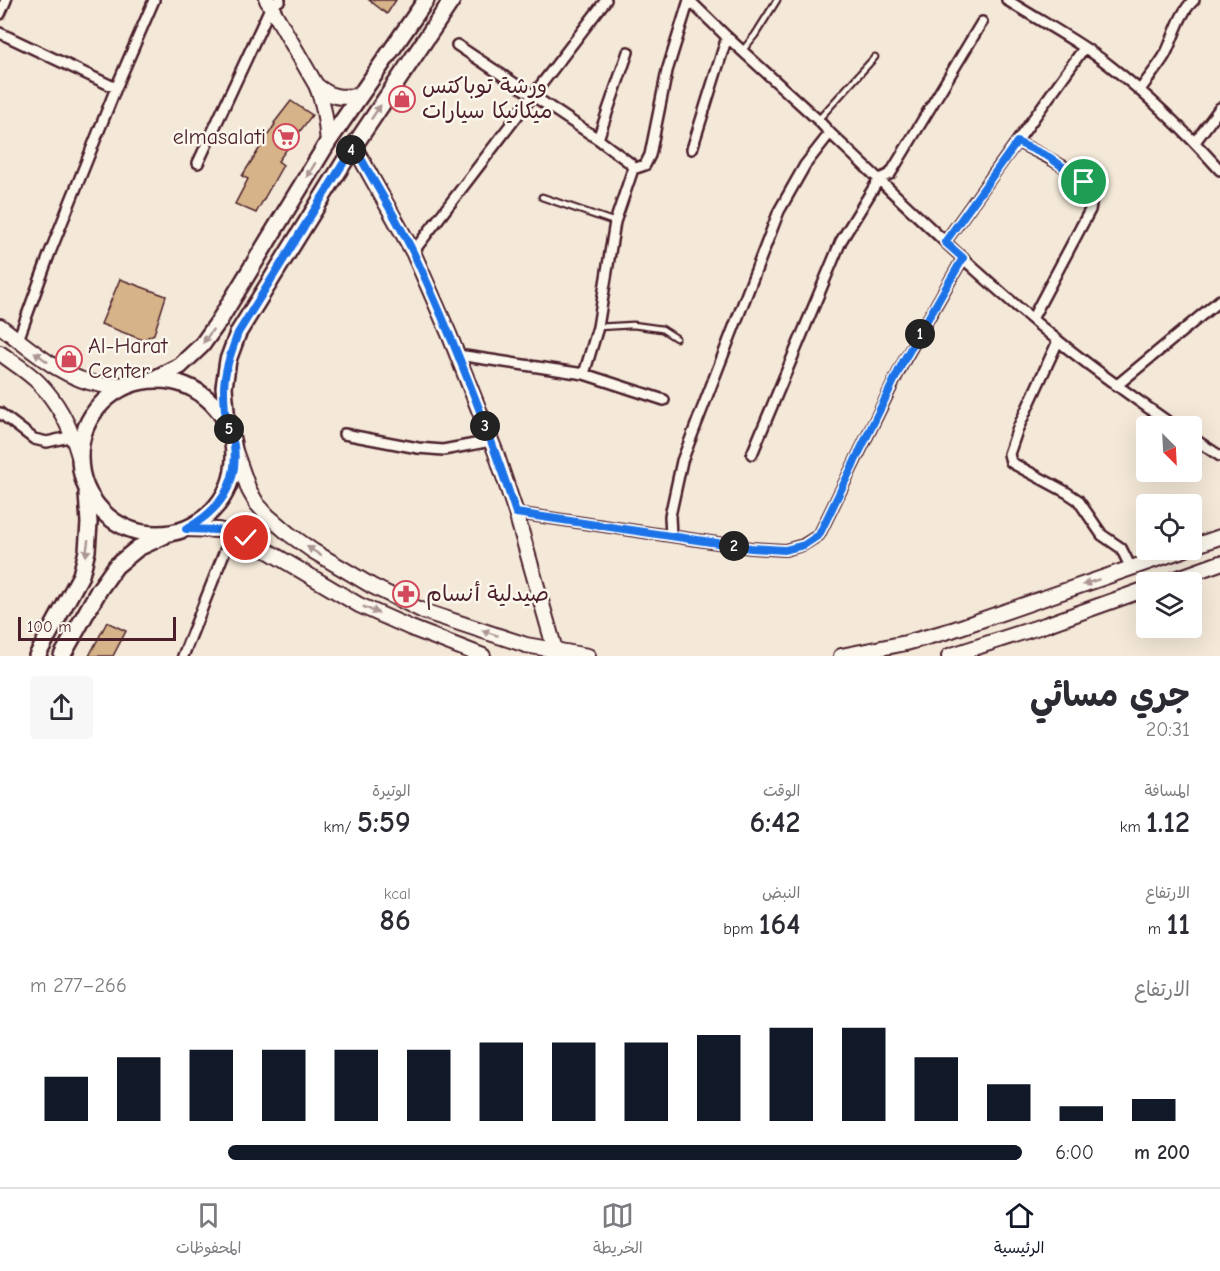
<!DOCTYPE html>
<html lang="ar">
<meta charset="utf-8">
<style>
body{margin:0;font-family:"Comic Neue","Playpen Sans Arabic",sans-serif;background:#f7f7f7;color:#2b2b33;direction:rtl;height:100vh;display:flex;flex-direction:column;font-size:22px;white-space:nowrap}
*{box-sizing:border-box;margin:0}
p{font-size:20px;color:#7c7c81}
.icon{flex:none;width:33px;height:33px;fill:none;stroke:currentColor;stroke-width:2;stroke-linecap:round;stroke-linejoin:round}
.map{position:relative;height:656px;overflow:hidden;direction:ltr}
.drawer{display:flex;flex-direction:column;background:#fff;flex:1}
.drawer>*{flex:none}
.needle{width:39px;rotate:156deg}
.tools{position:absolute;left:1136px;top:416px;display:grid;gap:12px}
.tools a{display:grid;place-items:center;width:66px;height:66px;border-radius:6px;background:#fff;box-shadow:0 6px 24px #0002;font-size:30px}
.scale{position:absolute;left:18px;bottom:15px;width:158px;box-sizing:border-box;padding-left:6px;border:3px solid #4a1f2b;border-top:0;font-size:16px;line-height:21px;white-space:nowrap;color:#4a1f2b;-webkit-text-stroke:4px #fbf7ec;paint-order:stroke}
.pin{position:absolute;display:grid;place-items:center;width:51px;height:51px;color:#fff;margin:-26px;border:3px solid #fff;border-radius:50%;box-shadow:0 2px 6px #0007}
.km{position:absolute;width:30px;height:30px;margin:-15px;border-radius:50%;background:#222;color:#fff;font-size:16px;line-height:30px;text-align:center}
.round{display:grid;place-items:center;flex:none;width:63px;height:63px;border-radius:6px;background:#f7f7f7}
.headline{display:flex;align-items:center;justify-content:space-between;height:102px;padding:0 30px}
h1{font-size:33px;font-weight:700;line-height:45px}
.stats{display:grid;grid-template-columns:repeat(3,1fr);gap:9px;height:102px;padding:6px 30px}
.stats div{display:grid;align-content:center}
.stats b{font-size:30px;font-weight:700}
.stats small{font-size:16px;font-weight:400}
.stats p{font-size:16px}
.chart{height:168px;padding:12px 30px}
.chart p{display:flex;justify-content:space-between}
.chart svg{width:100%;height:108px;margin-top:6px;stroke:#111827;stroke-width:6}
ul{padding:0 30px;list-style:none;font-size:20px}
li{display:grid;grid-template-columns:96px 72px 1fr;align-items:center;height:45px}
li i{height:15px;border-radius:8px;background:#111827}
.tab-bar{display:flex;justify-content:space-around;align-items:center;height:84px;border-top:2px solid #e1e1e2;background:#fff;font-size:16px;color:#7c7c81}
.tab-bar a{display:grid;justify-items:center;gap:3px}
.tab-bar .selected{color:#111827}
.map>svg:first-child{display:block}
</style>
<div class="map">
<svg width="1220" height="656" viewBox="0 0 1220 656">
<rect width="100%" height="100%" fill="#f4e9d8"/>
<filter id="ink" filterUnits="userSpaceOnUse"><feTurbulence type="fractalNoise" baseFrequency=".0167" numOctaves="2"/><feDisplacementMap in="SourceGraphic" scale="12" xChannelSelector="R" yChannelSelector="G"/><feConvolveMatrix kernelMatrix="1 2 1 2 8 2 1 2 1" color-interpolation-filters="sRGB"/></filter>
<g filter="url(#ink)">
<path fill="#d6b388" stroke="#4a1f2b" stroke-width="1.5" d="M 369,0 L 396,0 L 387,14 Z
M 291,101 L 312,115 L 278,161 L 283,165 L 256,213 L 235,204 L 248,179 L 242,176 L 275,124 L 274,123 Z
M 120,279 L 166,296 L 154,334 L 143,340 L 101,324 Z
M 107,622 L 126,631 L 113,656 L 89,656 Z"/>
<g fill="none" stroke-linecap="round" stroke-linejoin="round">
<defs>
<path id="lane" d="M 743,50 L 755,35 L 777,0
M 818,120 L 875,57
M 542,197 L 615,222
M 598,327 L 633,325 L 662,329 L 676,338"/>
<path id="street" d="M 689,0 L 727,37 L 818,120 L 830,133 C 904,203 977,275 1056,339 C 1094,370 1134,398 1174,426
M 1007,0 C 1041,22 1077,40 1109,65 C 1149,96 1186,132 1220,170
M 0,14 L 6,0
M 0,33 L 116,88 L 154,0
M 457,45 L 598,139 L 630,163 L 633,169 L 615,222 L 598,327 L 584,374
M 1140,90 C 1148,78 1158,67 1165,55 C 1174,38 1179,13 1194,0
M 598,139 L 628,52
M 1017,142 C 1033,150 1085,174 1091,191 C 1093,198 1091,204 1090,210 L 1032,319
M 1195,142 L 1220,108
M 692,149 L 727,37
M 198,163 L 271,6 L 280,0
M 633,169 L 645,165 L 650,155 L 667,71 L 689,0
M 945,242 L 1084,48
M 413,252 L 606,0
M 18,340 L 49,255 L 116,88
M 1058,341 L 1018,428 L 1009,454 L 1011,462 L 1014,464 L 1066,492 L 1078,500 L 1102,535 L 1121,548 L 1131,568
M 458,355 L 584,374 L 664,400
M 1116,386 L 1220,300
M 0,413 L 34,439 L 47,442 L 73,436
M 344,434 L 418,448 L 443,450 L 491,441
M 1191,437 L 1220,456
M 752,454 L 841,241 L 879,179 L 890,174 L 892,171 L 982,22
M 516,513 L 751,548 L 785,550 L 803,545 L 819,535 L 904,361 L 963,258
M 671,536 L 670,516 L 682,461 L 779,211 L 805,165 L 830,133
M 183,656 L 232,533"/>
<path id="secondary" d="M 267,0 L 316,85 C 324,103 326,122 328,142
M 316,85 C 332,98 339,98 359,96
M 354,146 L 413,252 L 449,334 L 496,453 L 516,513 L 555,650
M 0,326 C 31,349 62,379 102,385 C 112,386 124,384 135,383
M 0,353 C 12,362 27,371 38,382 C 59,403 71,428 79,456
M 234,448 L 249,490 L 257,504 L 268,516 L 289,534 L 313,551 L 372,586 L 423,611 L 526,645 L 588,656
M 186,529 L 218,530 L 246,538 L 359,605 L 411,628 L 483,656
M 1191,547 L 1220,537
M 1167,582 L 1220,563
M 841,656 L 906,643 L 952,630 L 1186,549
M 949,656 L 1045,625 L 1146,589"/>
<path id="primary" d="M 154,379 L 180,366 L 202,345 L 219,321 L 328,142 L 426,0
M80 457a77 77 0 1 1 154 0a77 77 0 1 1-154 0Z
M 227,423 L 224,387 L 228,360 L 238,333 L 354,146 L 452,0
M 37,656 L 81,575 L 87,551 L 89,523 L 87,493
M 62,656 L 99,590 L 116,566 L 138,548 L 164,536"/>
</defs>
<use href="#lane" stroke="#4a1f2b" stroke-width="9"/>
<use href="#street" stroke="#4a1f2b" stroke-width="14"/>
<use href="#secondary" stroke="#4a1f2b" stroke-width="18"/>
<use href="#primary" stroke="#4a1f2b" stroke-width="20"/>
<use href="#lane" stroke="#fbf7ec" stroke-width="4.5"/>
<use href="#street" stroke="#fbf7ec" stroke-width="9"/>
<use href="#secondary" stroke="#fbf7ec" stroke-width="14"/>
<use href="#primary" stroke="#fbf7ec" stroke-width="15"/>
</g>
<defs><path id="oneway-solid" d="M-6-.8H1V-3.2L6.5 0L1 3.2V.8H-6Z" transform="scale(1.5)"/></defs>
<g fill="#ab9695">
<use href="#oneway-solid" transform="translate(376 112) rotate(-56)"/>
<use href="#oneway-solid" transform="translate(311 170) rotate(121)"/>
<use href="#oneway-solid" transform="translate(208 336) rotate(126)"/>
<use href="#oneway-solid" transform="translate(41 357) rotate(-143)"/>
<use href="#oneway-solid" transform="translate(87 548) rotate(98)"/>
<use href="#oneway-solid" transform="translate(314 551) rotate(-147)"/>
<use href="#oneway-solid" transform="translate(1091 582) rotate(161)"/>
<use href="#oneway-solid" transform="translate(371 610) rotate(24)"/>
<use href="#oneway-solid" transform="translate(490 633) rotate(-162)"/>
</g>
</g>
<g fill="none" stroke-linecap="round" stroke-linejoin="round" filter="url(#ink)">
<defs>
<path id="route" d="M 246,538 L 218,530 L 186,529 C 218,512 239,484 234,446 C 233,438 229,432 227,424 C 225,415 224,397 224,387 C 225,368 232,350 238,333 L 354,146 C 373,181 397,218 414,254 C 453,338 487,425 516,513 L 751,548 L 785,550 L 804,545 L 819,535 L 904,360 L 963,258 L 945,242 L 1017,142 L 1049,157 L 1084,182"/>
</defs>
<use href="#route" stroke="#fff" stroke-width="12"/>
<use href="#route" stroke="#1a73e8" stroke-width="8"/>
</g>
<defs>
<symbol id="shop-ring" viewBox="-11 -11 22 22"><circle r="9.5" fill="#fbf7ec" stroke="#d1495b" stroke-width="1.5"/><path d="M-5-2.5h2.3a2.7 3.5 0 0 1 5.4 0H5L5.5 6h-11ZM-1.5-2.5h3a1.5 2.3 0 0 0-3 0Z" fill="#d1495b"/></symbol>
<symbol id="supermarket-ring" viewBox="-11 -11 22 22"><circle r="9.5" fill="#fbf7ec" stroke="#d1495b" stroke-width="1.5"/><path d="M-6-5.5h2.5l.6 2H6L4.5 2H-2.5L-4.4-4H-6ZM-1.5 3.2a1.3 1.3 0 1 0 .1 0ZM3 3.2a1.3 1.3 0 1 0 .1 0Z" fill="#d1495b"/></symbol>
<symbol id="pharmacy-ring" viewBox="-11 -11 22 22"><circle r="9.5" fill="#fbf7ec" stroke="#d1495b" stroke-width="1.5"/><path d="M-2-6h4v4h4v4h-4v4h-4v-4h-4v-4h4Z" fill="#d1495b"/></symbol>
</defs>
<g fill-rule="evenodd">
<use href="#shop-ring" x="387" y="84" width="30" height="30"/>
<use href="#supermarket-ring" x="271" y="122" width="30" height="30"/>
<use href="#shop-ring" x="54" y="344" width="30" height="30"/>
<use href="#pharmacy-ring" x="391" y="579" width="30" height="30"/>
</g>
<g text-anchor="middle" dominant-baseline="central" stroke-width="5" stroke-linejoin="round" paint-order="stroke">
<g font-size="22" fill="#4a1f2b" stroke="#fbf7ec" text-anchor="start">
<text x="422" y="86">ورشة توباكتس<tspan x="422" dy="25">ميكانيكا سيارات</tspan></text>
<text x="266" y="137" text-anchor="end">elmasalati</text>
<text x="88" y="346">Al-Harat<tspan x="88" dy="25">Center</tspan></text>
<text x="426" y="594">صيدلية أنسام</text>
</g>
</g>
</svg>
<div class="tools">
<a><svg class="needle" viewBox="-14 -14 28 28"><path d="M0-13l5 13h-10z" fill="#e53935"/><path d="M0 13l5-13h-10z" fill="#7c7c81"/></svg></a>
<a><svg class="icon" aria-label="locate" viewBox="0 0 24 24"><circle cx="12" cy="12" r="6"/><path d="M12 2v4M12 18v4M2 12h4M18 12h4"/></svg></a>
<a><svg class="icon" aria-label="layers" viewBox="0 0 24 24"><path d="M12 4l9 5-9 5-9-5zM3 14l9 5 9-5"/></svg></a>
</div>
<div class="scale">100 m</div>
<div class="pin" style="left:1084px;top:182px;background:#1e9e55"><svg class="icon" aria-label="arrive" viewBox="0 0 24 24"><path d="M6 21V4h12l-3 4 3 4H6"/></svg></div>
<div class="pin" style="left:246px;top:538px;background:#d93025"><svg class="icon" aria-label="check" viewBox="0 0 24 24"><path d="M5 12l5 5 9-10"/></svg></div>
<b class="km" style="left:920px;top:334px">1</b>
<b class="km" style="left:734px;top:546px">2</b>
<b class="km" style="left:485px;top:426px">3</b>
<b class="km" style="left:351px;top:150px">4</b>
<b class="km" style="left:229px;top:429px">5</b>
</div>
<section class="drawer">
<div class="headline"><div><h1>جري مسائي</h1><p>20:31</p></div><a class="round"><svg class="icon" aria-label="share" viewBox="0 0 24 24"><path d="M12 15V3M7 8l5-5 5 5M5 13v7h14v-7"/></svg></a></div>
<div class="stats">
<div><p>المسافة</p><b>1.12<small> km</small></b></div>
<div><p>الوقت</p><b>6:42</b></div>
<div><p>الوتيرة</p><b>5:59<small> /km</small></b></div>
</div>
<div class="stats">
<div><p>الارتفاع</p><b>11<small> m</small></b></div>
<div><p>النبض</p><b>164<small> bpm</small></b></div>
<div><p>kcal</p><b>86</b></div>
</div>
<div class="chart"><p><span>الارتفاع</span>266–277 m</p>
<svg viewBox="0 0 160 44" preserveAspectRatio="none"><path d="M5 44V26M15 44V18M25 44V15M35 44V15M45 44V15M55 44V15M65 44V12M75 44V12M85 44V12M95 44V9M105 44V6M115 44V6M125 44V18M135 44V29M145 44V38M155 44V35"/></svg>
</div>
<ul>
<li><b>200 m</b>6:00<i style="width:80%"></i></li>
</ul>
</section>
<nav class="tab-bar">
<a class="selected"><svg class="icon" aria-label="home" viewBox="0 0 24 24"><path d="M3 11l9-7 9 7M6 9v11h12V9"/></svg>الرئيسية</a>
<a><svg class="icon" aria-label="map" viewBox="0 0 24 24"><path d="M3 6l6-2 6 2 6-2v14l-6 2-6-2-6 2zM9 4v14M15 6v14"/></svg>الخريطة</a>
<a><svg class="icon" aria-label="saved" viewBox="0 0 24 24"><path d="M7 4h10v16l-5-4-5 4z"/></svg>المحفوظات</a>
</nav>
